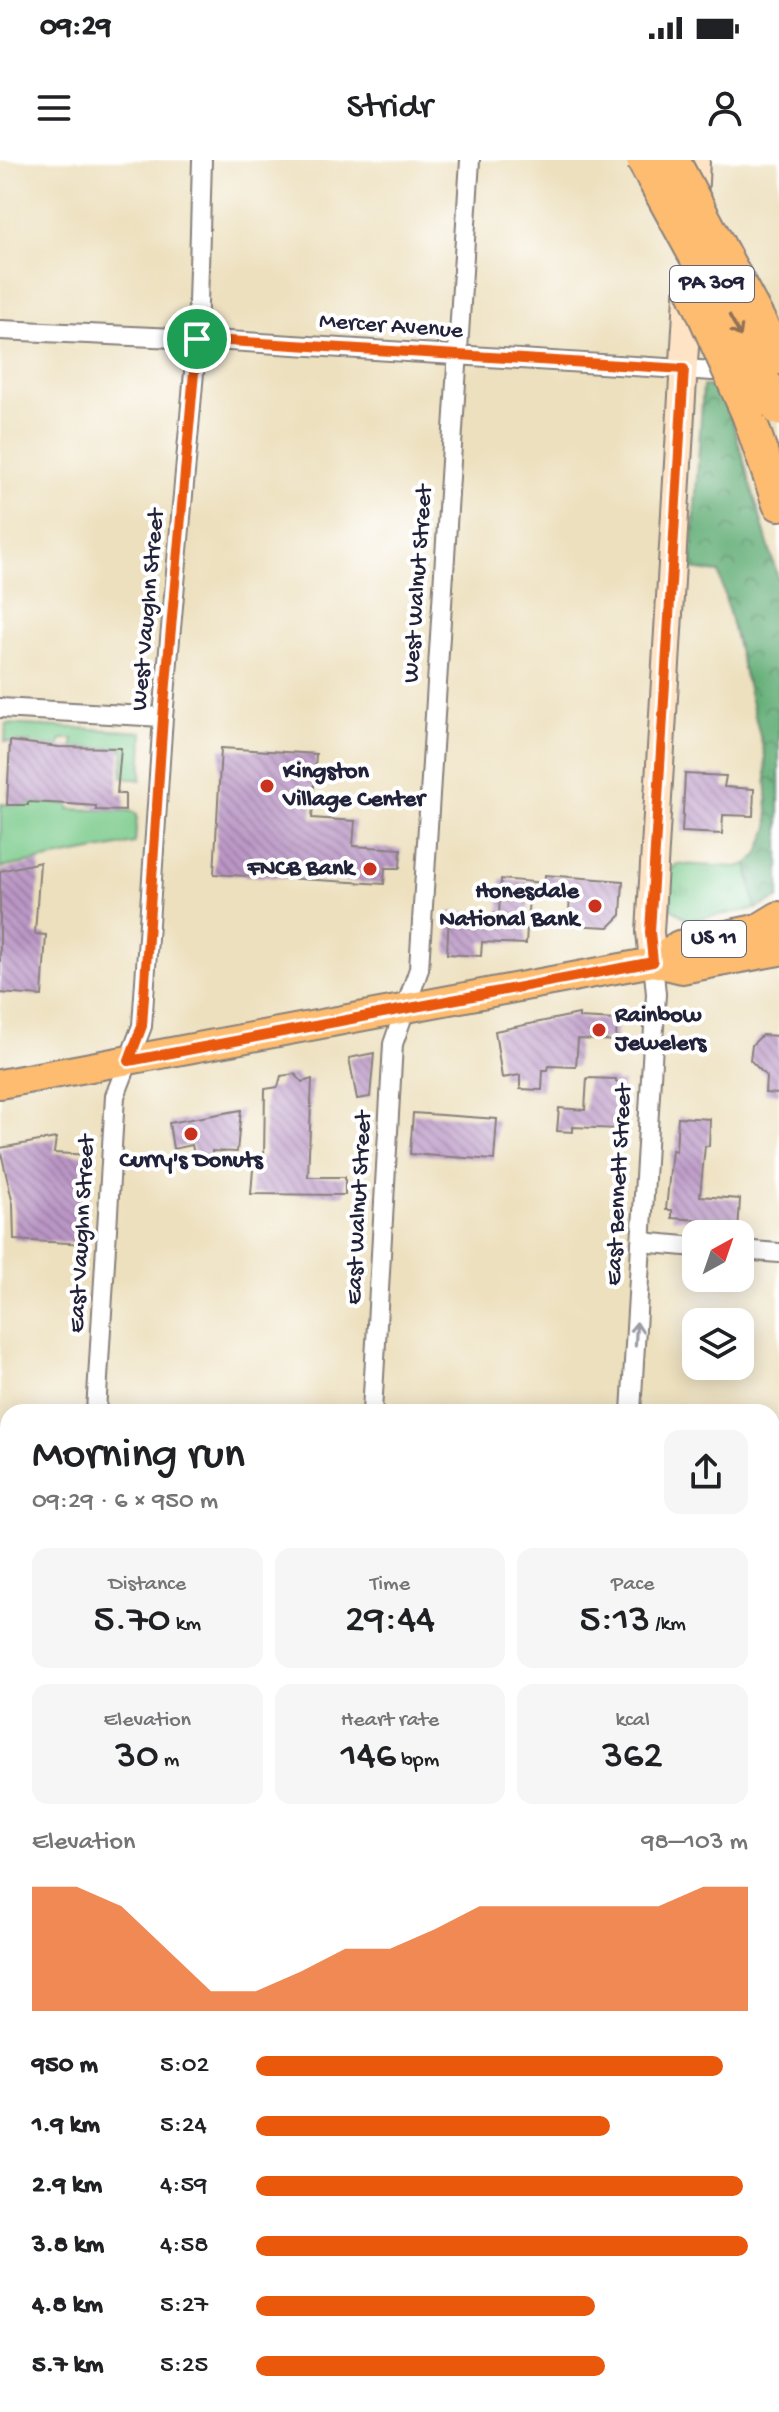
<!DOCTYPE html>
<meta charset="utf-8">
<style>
body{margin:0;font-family:"Gochi Hand",sans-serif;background:#f6f6f6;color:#202124;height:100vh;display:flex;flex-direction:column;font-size:30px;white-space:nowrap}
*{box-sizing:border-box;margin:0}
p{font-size:26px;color:#757577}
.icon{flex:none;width:44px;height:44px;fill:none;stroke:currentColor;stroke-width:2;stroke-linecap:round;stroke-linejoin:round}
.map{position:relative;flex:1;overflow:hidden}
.panel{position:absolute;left:0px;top:1244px;width:780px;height:1008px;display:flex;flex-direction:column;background:#fff;border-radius:24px 24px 0 0;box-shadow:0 4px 20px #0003}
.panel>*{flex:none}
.needle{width:52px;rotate:40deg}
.tools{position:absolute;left:682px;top:1060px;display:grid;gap:16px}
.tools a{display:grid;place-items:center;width:72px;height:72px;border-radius:16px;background:#fff;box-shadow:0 4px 20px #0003;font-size:40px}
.pin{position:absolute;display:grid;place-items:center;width:68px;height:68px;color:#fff;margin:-34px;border:4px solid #fff;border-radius:50%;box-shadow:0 2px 8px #0007}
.round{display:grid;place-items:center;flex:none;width:84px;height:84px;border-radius:16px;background:#f6f6f6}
.headline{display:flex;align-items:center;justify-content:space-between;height:136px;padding:0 32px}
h1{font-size:44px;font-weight:600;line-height:60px}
.figures{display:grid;grid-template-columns:repeat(3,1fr);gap:12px;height:136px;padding:8px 32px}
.figures div{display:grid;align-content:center;border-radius:16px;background:#f6f6f6;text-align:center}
.figures b{font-size:40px;font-weight:600}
.figures small{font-size:22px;font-weight:400}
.figures p{font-size:22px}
.chart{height:224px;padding:16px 32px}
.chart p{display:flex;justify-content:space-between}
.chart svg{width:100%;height:144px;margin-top:8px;fill:#ea580c;opacity:.7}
ul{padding:0 32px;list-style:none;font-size:26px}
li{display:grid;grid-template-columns:128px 96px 1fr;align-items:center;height:60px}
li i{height:20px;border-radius:10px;background:#ea580c}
.status{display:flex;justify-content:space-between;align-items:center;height:56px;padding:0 40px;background:#fff;direction:ltr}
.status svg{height:22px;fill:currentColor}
header{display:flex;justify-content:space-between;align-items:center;height:104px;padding:0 32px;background:#fff;font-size:36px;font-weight:600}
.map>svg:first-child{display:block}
</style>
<div class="status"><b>09:29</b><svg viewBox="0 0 49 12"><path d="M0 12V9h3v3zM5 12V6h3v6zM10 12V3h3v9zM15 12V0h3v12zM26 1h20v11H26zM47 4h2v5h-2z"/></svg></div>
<header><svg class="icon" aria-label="menu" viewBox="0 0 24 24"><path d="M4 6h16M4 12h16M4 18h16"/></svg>Stridr<svg class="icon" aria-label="person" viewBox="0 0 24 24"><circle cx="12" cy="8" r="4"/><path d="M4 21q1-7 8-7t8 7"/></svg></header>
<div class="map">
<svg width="779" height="2252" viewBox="0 0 779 2252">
<defs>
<pattern id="grass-tufts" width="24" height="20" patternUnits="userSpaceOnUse" patternTransform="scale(2)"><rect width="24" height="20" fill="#7ccb8c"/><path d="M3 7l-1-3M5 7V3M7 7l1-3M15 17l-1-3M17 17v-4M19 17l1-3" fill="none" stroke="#6bae7a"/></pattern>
<pattern id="forest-crowns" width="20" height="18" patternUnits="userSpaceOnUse" patternTransform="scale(2)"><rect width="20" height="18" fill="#65af78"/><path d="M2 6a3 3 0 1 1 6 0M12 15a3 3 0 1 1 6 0" fill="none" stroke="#538e64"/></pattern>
<pattern id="building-back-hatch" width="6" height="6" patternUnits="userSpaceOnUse" patternTransform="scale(2)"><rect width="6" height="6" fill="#ba96c5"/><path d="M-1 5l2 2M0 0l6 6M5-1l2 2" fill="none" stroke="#977aa1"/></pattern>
</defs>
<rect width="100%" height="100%" fill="#fff"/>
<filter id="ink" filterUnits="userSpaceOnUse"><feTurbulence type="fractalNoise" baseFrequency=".0125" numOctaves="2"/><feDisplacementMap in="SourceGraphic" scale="16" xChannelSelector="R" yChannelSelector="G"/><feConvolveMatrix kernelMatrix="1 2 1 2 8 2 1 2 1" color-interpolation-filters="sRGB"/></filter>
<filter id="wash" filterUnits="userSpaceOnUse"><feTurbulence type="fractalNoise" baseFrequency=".006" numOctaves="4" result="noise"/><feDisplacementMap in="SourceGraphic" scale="32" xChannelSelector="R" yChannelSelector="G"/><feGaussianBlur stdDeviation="1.8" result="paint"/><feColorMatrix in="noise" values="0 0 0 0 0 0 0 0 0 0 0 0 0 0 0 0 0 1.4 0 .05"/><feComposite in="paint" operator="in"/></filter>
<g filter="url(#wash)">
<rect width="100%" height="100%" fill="#ede0be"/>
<path fill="url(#grass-tufts)" stroke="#4f7664" stroke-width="2" d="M 677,704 L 737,707 L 747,704 L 756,749 L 688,760 L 671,748 L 670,711 Z
M 196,2244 L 293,2244 L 293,2252 L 195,2249 Z
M 501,2244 L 563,2244 L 562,2252 L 500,2252 Z"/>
<path fill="url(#forest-crowns)" stroke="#44685a" stroke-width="2" d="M 703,226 L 722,226 L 779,422 L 779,738 L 756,749 L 747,704 L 758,695 L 769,667 L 765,596 L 719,413 L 691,409 Z"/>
<path fill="#7ccb8c" stroke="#4f7664" stroke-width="2" d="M 6,564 L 143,572 L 141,620 L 122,617 L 124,591 L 121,588 L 73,588 L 73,579 L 61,579 L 59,587 L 31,585 L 30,582 L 5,582 Z
M 28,642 L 69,644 L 69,649 L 132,651 L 137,655 L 135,683 L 0,708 L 1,644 L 27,645 Z
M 343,2244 L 434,2244 L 434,2252 L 342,2252 Z"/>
<g id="blocks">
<path fill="url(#building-back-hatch)" d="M 10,581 L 59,587 L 121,588 L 117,634 L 125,634 L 125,651 L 96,650 L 96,646 L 69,644 L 28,642 L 28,645 L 7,645 Z
M 221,588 L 316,594 L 312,658 L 355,661 L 353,686 L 401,689 L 400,708 L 385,708 L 384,724 L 214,714 Z
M 685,614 L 726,616 L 724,627 L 754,629 L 753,656 L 723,655 L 722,674 L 682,672 Z
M 40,702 L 35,774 L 46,775 L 42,836 L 0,833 L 0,711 Z
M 545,715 L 623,721 L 621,755 L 609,767 L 568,765 L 570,737 L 529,735 L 526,784 L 482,782 L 481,796 L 447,794 L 449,752 L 499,754 L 501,719 L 544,723 Z
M 579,854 L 579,858 L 617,860 L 616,881 L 578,879 L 576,907 L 549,906 L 548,910 L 543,910 L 542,930 L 520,929 L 520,915 L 502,918 L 495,871 Z
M 762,875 L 779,876 L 779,934 L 765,933 L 766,916 L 750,900 L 752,885 Z
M 374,893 L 370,937 L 357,939 L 349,898 Z
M 295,914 L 302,922 L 312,919 L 308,1017 L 345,1017 L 345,1035 L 251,1034 L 254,997 L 264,998 L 265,929 L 278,927 L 281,916 Z
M 587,918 L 616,919 L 616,922 L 623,922 L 619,969 L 573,967 L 573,972 L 557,971 L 559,948 L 585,950 Z
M 241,950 L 237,992 L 212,991 L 212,999 L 195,999 L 192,985 L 173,989 L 169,963 Z
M 413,953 L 497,959 L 494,1000 L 410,994 Z
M 678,957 L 710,959 L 709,986 L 705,986 L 700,1036 L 740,1039 L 738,1073 L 700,1069 L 700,1060 L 672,1058 L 672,1050 L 666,1050 L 672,990 L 676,991 Z
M 56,978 L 54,993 L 91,995 L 86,1084 L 14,1080 L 13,1044 L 0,988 Z"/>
</g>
</g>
<g filter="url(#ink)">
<use href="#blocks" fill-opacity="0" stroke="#88817c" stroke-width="2"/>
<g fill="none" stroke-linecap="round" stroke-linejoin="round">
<defs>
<path id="street" d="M 0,170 L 197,179 L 779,215
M 0,548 L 163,557
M 641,1082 L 696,1087
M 740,1090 L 779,1093
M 96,1252 L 115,936 L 142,866 L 163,557 L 197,179 L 202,0
M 372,1252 L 393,884 L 419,809 L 470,0
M 631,1252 L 656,834 L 653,802
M 772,2024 L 779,2024
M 772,2201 L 778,2150 L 779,2072
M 572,2252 L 573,2244
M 766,2252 L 767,2244"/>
<path id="secondary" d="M 694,44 L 696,0
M 653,802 L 650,772 L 689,119
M 0,2104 L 8,2105
M 772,2149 L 779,2150"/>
<path id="primary" d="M 653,802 L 682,809 L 779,791
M 0,924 L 653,802 L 679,785 L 779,764"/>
<path id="highway" d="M 748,254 L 779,344
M 761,769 L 779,758"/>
</defs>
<use href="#street" stroke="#88817c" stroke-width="22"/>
<use href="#secondary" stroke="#88817c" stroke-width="30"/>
<use href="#primary" stroke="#88817c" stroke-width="32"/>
<use href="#highway" stroke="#88817c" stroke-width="36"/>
<use href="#street" stroke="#fff" stroke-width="18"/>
<use href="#secondary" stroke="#fee4c5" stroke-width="26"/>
<use href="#primary" stroke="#fdbc6f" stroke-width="28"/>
<use href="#highway" stroke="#fdbc6f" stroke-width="32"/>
<defs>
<path id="highway-bridge" d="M 643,0 L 779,249
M 673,0 L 779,198
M 690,123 L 748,254"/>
</defs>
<use href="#highway-bridge" stroke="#88817c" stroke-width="36" stroke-linecap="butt"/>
<use href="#highway-bridge" stroke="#fdbc6f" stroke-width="32"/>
</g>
<defs><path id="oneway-shaft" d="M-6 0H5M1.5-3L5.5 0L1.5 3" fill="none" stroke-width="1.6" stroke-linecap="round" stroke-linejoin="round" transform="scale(2)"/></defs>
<use stroke="#906f55" href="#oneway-shaft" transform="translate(735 166) rotate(62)"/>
<use stroke="#9c9ca7" href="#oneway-shaft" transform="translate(636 1174) rotate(-87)"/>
</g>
<g fill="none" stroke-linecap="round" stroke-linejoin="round" filter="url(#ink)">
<defs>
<path id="route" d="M 197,179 L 684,209 L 650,772 L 653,802 L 129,901 L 142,866 L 163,557 Z"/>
</defs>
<use href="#route" stroke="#fff" stroke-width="16"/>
<use href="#route" stroke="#ea580c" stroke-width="10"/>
</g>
<g fill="#c8321e" stroke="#fff" stroke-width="3">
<circle cx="267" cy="626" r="8"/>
<circle cx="370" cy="709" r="8"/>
<circle cx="595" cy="746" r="8"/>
<circle cx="599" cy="870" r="8"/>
<circle cx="191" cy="974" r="8"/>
</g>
<g text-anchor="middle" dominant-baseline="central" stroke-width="8" stroke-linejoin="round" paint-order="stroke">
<g fill="#fff" stroke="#646476" stroke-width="2">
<rect x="670" y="106" width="84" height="36" rx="6"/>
<rect x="682" y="761" width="64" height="36" rx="6"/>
</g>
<g font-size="22" font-weight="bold" fill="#22223b">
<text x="712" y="124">PA 309</text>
<text x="714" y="779">US 11</text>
</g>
<g font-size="24" fill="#22223b" stroke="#fff">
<text transform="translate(391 167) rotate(4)">Mercer Avenue</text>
<text transform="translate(419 424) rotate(-86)">West Walnut Street</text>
<text transform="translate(149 450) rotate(-85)">West Vaughn Street</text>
<text transform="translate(620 1025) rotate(-87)">East Bennett Street</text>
<text transform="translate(360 1048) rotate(-87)">East Walnut Street</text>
<text transform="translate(83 1074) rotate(-87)">East Vaughn Street</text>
</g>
<g font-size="24" font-weight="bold" fill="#22223b" stroke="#fff" text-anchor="start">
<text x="283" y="612">Kingston<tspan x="283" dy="28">Village Center</tspan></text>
<text x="354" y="709" text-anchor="end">FNCB Bank</text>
<text x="579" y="732" text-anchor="end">Honesdale<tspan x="579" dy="28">National Bank</tspan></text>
<text x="615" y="856">Rainbow<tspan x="615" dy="28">Jewelers</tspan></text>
<text x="191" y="1001" text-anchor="middle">Curry's Donuts</text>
</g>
</g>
</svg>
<div class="tools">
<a><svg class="needle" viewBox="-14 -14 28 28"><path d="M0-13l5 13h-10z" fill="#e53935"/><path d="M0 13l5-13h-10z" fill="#757577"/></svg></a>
<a><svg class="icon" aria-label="layers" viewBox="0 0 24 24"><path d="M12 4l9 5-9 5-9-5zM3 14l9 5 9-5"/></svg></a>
</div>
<div class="pin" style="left:197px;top:179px;background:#1e9e55"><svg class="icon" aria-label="arrive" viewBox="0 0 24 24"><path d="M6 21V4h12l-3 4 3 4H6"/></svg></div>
<section class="panel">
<div class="headline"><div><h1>Morning run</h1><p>09:29 · 6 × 950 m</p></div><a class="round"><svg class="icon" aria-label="share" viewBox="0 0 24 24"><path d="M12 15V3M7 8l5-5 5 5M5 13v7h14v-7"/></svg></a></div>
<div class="figures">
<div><p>Distance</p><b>5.70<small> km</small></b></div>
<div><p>Time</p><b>29:44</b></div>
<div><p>Pace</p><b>5:13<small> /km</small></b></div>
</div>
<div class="figures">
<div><p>Elevation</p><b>30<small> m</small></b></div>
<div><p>Heart rate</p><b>146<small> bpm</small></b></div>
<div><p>kcal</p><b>362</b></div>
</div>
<div class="chart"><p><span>Elevation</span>98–103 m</p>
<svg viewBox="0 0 160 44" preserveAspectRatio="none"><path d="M0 44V6L10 6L20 12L30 25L40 38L50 38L60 32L70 25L80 25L90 19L100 12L110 12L120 12L130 12L140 12L150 6L160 6V44z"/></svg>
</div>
<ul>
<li><b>950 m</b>5:02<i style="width:95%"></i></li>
<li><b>1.9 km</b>5:24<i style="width:72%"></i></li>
<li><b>2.9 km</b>4:59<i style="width:99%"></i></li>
<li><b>3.8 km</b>4:58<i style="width:100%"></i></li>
<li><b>4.8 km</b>5:27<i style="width:69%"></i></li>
<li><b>5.7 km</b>5:25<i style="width:71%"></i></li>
</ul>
</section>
</div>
